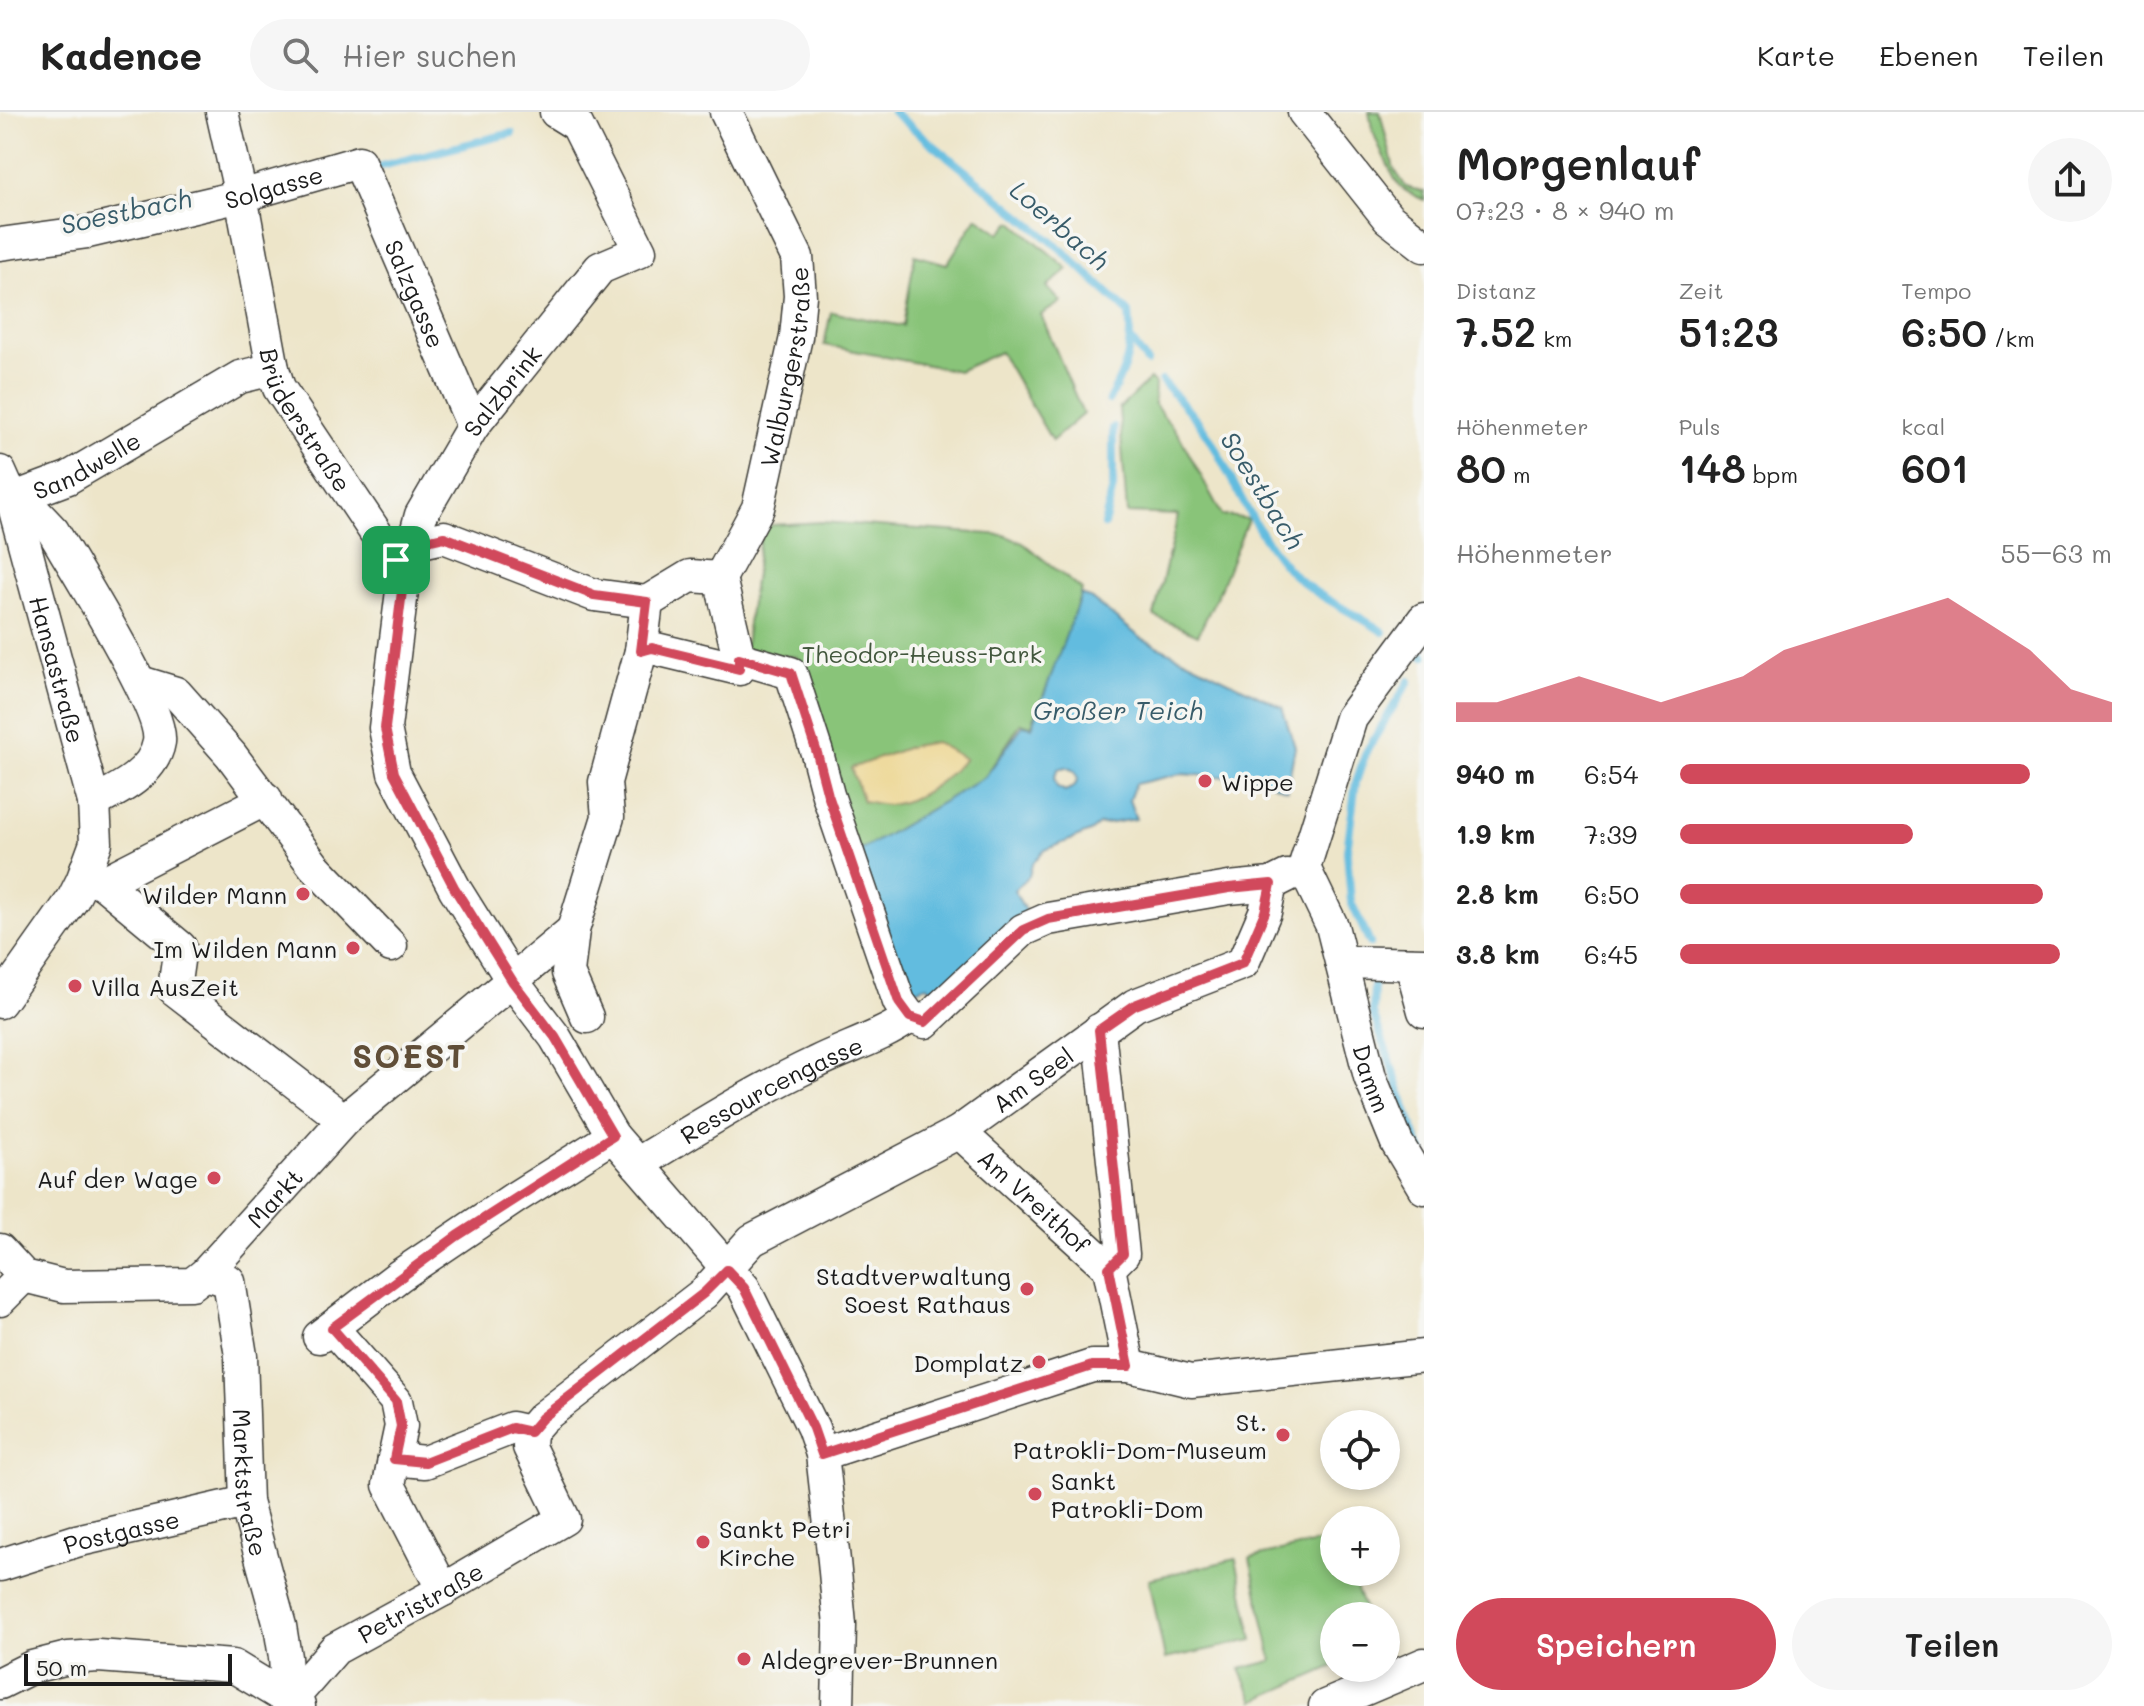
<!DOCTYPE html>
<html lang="de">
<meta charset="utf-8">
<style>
body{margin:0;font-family:Mali,sans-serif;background:#f6f6f6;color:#222;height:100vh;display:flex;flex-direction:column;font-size:30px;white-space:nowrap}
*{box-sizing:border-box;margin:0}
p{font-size:26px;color:#767676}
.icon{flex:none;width:44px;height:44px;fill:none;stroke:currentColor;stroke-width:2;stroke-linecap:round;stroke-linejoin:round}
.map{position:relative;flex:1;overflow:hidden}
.details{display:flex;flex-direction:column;background:#fff;width:720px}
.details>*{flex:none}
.controls{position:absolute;left:1320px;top:1298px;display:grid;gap:16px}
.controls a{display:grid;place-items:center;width:80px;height:80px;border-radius:50%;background:#fff;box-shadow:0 4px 12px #0003;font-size:40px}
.scale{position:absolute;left:24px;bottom:20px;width:208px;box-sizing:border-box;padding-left:8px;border:4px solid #1c1c1c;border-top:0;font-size:22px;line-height:28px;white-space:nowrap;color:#1c1c1c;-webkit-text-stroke:6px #f6f6f2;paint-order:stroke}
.pin{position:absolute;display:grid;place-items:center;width:68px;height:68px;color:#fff;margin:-34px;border-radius:16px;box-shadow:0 4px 12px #0006}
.round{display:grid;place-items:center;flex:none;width:84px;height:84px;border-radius:42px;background:#f6f6f6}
.overview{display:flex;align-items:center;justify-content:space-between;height:136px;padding:0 32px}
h1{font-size:44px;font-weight:600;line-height:60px}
.stats{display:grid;grid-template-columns:repeat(3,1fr);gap:12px;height:136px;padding:8px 32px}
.stats div{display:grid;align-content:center}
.stats b{font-size:40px;font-weight:600}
.stats small{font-size:22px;font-weight:400}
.stats p{font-size:22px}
.chart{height:224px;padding:16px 32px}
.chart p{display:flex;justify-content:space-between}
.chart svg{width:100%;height:144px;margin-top:8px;fill:#d1495b;opacity:.7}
.button{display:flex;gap:16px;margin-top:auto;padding:16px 32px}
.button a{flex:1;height:92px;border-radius:48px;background:#d1495b;color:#fff;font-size:32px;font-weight:600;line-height:92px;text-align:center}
.button a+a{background:#f6f6f6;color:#222}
ul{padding:0 32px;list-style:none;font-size:26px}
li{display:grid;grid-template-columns:128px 96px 1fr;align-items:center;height:60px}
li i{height:20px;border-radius:10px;background:#d1495b}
header{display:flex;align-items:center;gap:48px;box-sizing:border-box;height:112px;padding:0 40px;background:#fff;border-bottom:2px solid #e0e0e0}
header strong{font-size:38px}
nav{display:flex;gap:44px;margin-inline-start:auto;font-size:28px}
.search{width:560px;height:72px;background:#f6f6f6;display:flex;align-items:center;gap:20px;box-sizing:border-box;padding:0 28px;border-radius:44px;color:#767676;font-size:30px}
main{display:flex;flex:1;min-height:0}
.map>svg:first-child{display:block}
</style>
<header>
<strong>Kadence</strong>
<div class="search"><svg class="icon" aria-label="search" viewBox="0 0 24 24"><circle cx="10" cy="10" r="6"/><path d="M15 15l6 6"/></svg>Hier suchen</div>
<nav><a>Karte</a><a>Ebenen</a><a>Teilen</a></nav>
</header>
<main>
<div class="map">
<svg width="1424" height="1594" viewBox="0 0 1424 1594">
<rect width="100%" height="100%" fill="#f6f6f2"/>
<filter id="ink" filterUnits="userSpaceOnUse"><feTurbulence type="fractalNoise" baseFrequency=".0125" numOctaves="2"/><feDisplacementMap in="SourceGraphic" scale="16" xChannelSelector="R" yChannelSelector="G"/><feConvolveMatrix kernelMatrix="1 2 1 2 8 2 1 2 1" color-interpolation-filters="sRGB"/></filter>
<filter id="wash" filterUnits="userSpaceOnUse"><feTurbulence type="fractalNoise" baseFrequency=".006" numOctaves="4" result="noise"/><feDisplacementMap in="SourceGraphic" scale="32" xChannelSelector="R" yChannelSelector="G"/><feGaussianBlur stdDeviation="1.8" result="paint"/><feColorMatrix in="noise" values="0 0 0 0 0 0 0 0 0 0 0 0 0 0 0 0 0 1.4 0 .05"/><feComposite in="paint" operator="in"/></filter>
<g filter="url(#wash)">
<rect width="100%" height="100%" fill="#ede5c9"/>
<path fill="#89c479" stroke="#52704a" stroke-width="2" d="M 1369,0 L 1380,0 L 1394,57 L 1406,75 L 1424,80 L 1424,88 C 1396,76 1398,74 1386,49 C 1377,30 1372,21 1369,0 Z
M 977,105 L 1000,121 L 1012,109 L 1068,157 L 1047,175 L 1061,190 L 1041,203 L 1083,302 L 1052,329 L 1000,240 L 958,259 L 824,233 L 831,200 L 903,214 L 915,143 L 947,152 Z
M 1150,267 L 1155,272 L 1154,292 L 1179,323 L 1222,403 L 1248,407 L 1220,477 L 1198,523 L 1154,504 L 1178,403 L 1127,401 L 1119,297 Z
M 821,410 L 1004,423 L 1023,431 L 1082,478 L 1064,532 L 1031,614 L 1021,611 L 985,665 L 853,743 L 797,545 L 744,540 L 761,419 L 772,413 Z
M 1334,1427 L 1334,1460 L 1350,1460 L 1367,1504 L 1334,1504 L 1334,1554 L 1254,1589 L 1240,1557 L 1272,1549 L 1250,1446 Z
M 1236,1447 L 1253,1528 L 1165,1547 L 1149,1467 Z"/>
<path fill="#eeda9e" stroke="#857b5d" stroke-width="2" d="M 935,630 L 965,647 C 945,667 919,690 889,693 C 881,693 871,690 863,689 L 851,656 L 912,634 Z"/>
<path fill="#62bcdf" stroke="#3f6c7e" stroke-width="2" fill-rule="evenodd" d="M 1081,483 L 1090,486 L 1141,526 L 1282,595 L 1295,635 L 1287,678 L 1250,663 L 1231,665 L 1180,662 L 1135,672 L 1129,688 L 1136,707 L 1099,713 L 1090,720 L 1045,738 L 1032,752 L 1029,764 L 1014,778 L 1027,802 L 943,880 L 927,874 L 910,880 L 853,743 L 985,665 L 1023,613 L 1032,615 ZM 1066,655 L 1074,659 L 1078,667 L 1074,675 L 1065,679 L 1057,675 L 1054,666 L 1058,657 Z"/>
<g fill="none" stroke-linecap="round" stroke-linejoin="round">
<path stroke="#62bcdf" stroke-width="8" d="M 893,0 L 1061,137 L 1129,201 C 1133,238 1126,256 1109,288
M 381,54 L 512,21
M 1132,229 L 1147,250
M 1162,269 C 1178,288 1200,308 1212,330 C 1235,373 1255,419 1287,456 C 1313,485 1352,498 1383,520
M 1104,413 L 1113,376 L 1113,316
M 1422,543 L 1424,544
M 1370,831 L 1351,790 L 1347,739 L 1356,670 L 1366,640 L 1409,569
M 1374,874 L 1373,901 L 1422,1042"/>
</g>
</g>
<g filter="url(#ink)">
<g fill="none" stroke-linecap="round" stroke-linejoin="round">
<defs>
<g id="street">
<path id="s1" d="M 222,0 L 241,84 L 273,257 L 279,276 L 404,463 L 385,616 L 394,661 L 455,777 L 513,870 L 555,925 L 613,1024 L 744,1176 L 813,1316 L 822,1342 L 834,1449 L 840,1513 L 838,1594"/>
<path d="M 1304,0 L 1388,106 L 1424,134"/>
<path id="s2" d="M 0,132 L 88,120 L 241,84 L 359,50 L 473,314"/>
<path id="s3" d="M 0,360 L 12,387 L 94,690 L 96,731 L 82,769 L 73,787 L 0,890"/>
<path d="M 12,387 L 34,399 L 53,419 C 74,455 164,597 159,630 C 154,661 118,678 94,690"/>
<path id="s4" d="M 12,387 L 68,366 L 240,265 L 273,257"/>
<path d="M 413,432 L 444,425 L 594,483 L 647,490"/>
<path id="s5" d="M 396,448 L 413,432 L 421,403 L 473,314 L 600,156 L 640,139 L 577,13 L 556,0"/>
<path id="s6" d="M 1424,507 L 1351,606 L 1304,756 L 1332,814 L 1370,965 L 1397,1031 L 1424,1076"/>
<path d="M 641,539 L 652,536 L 739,557 L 739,546 L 720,466"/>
<path d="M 739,546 L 791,561 L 817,641 L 828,683 L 899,890 L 910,905"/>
<path d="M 140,570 L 176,581 L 231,643 L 314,754 L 391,834"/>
<path d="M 86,757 L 180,835 L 174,877 L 344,1008"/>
<path d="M 102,771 L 266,687"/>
<path d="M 1342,850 L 1424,852"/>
<path d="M 1411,852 L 1424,899"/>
<path id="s7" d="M 587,905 L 568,861 L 573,818 L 608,705 L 605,670 L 641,539 L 647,490 L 690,464 L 720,466 L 758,396 L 796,225 L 800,184 L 797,145 L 726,0"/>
<path d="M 910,905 L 925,910 L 1023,818 L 1048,807 L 1229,776 L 1271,772 L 1287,764"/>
<path d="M 1099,918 L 1123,1142 L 1109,1156"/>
<path id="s8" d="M 959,1020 L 1109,1156 L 1129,1254"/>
<path id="s9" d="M 637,1052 C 695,1017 753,980 815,951 C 847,935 880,926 910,905"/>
<path id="s10" d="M 0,1138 L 24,1164 L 64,1174 L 192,1172 L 205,1162 L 344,1008 L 573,818"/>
<path id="s11" d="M 205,1162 L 229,1169 L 241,1244 L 246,1390 L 280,1514 L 285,1545 L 288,1594"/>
<path d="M 0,1188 L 24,1164"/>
<path d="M 332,1216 L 396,1289 L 401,1314 L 394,1347 L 425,1350 L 512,1316 L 530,1320"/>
<path d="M 319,1225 L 399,1164 L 516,1085 L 613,1024"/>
<path d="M 822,1342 L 1092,1254 L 1129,1254 L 1191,1269 L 1424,1244"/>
<path d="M 394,1347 L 389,1373 L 443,1478"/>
<path id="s12" d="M 0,1453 L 76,1429 L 246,1390"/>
<path d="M 0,1571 L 32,1555 L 68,1546 L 98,1544 L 233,1554 L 299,1594"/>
<path id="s13" d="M 290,1589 L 335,1537 L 443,1478 L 564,1407 L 529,1335 L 530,1320 L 542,1306 L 704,1181 L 752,1128 L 959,1020 L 1135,893 L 1243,851 L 1265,800 L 1271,772"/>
<path d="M 1325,1594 L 1424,1552"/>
</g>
</defs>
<use href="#street" stroke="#3b3a36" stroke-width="35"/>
<use href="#street" stroke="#fff" stroke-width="32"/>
</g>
</g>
<g fill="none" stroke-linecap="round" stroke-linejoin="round" filter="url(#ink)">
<defs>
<path id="route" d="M 444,425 L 594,483 L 647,490 L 641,539 L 652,536 L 739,557 L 739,546 L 791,561 L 817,641 L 828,683 L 899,890 L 910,905 L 925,910 L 1023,818 L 1048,807 L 1229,776 L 1271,772 L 1265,800 L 1243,851 L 1135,893 L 1099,918 L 1123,1142 L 1109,1156 L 1129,1254 L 1092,1254 L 822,1342 L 813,1316 L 744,1176 L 727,1158 L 704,1181 L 542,1306 L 530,1320 L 512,1316 L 425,1350 L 394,1347 L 401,1314 L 396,1289 L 332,1216 L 457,1124 L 613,1024 L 555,925 L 513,870 L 455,777 L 394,661 L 385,616 L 404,463 L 396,448 L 413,432 Z"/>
</defs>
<use href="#route" stroke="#fff" stroke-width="16"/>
<use href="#route" stroke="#d1495b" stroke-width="10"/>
</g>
<g fill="#d1495b" stroke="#f6f6f2" stroke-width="3">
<circle cx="1205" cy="669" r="8"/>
<circle cx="303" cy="782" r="8"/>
<circle cx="353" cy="836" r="8"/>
<circle cx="75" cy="874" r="8"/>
<circle cx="214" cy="1066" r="8"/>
<circle cx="1027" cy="1177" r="8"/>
<circle cx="1039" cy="1250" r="8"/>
<circle cx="1283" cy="1323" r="8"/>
<circle cx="1035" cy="1382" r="8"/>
<circle cx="703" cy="1430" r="8"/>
<circle cx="744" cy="1547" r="8"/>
</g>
<g text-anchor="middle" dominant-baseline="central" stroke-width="7" stroke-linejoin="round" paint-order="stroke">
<g font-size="24" fill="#1c1c1c" stroke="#f6f6f2">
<text stroke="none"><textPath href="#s2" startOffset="280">Solgasse</textPath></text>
<text stroke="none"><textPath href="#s2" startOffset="512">Salzgasse</textPath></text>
<text stroke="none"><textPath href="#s7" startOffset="734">Walburgerstraße</textPath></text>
<text stroke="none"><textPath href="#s5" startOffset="202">Salzbrink</textPath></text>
<text stroke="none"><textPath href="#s1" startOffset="322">Brüderstraße</textPath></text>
<text stroke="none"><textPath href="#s4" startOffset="82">Sandwelle</textPath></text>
<text stroke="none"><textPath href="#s3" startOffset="206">Hansastraße</textPath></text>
<text stroke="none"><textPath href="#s13" startOffset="1046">Am Seel</textPath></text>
<text stroke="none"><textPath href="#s6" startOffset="502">Damm</textPath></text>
<text stroke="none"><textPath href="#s9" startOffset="154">Ressourcengasse</textPath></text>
<text stroke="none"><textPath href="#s10" startOffset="324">Markt</textPath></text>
<text stroke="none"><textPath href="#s8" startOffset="102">Am Vreithof</textPath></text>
<text stroke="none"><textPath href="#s11" startOffset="228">Marktstraße</textPath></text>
<text stroke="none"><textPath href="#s12" startOffset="126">Postgasse</textPath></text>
<text stroke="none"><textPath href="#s13" startOffset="166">Petristraße</textPath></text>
</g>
<g font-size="24" fill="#42573d" stroke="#f6f6f2">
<text x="922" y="541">Theodor-Heuss-Park</text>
</g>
<g font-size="24" fill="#1c1c1c" stroke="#f6f6f2" text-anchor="end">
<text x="1221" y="669" text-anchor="start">Wippe</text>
<text x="287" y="782">Wilder Mann</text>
<text x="337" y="836">Im Wilden Mann</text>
<text x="91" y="874" text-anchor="start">Villa AusZeit</text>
<text x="198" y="1066">Auf der Wage</text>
<text x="1011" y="1163">Stadtverwaltung<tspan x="1011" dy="28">Soest Rathaus</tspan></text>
<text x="1023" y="1250">Domplatz</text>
<text x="1267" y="1309">St.<tspan x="1267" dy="28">Patrokli-Dom-Museum</tspan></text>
<text x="1051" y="1368" text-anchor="start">Sankt<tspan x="1051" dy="28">Patrokli-Dom</tspan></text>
<text x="719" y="1416" text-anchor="start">Sankt Petri<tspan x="719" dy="28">Kirche</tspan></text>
<text x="760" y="1547" text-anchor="start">Aldegrever-Brunnen</text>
</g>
<g font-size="26" font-style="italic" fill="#385c6a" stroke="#f6f6f2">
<text transform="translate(126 99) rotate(-12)">Soestbach</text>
<text transform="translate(1060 113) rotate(41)">Loerbach</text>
<text transform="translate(1263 378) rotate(58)">Soestbach</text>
<text x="1118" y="598">Großer Teich</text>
</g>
<g font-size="32" font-weight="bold" letter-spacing="2" fill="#604e38" stroke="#f6f6f2">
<text x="410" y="943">SOEST</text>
</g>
</g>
</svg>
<div class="controls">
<a><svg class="icon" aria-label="locate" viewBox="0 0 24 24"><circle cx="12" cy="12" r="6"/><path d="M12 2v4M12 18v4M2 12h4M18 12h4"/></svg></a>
<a>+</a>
<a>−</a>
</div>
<div class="scale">50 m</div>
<div class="pin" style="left:396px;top:448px;background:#1e9e55"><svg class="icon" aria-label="arrive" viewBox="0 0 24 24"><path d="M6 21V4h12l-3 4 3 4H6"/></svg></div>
</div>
<section class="details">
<div class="overview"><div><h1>Morgenlauf</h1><p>07:23 · 8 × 940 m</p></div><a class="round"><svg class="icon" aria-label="share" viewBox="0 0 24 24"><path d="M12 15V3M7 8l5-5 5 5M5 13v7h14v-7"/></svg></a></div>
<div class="stats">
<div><p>Distanz</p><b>7.52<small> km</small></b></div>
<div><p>Zeit</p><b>51:23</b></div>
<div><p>Tempo</p><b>6:50<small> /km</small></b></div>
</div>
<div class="stats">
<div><p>Höhenmeter</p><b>80<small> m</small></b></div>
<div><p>Puls</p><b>148<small> bpm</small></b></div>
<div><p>kcal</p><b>601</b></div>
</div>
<div class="chart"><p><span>Höhenmeter</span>55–63 m</p>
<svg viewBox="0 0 160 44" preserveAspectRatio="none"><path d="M0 44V38L10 38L20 34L30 30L40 34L50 38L60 34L70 30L80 22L90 18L100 14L110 10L120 6L130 14L140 22L150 34L160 38V44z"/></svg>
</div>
<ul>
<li><b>940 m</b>6:54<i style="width:81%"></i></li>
<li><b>1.9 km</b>7:39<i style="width:54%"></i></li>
<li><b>2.8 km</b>6:50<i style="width:84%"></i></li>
<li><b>3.8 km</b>6:45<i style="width:88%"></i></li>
</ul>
<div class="button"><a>Speichern</a><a>Teilen</a></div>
</section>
</main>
